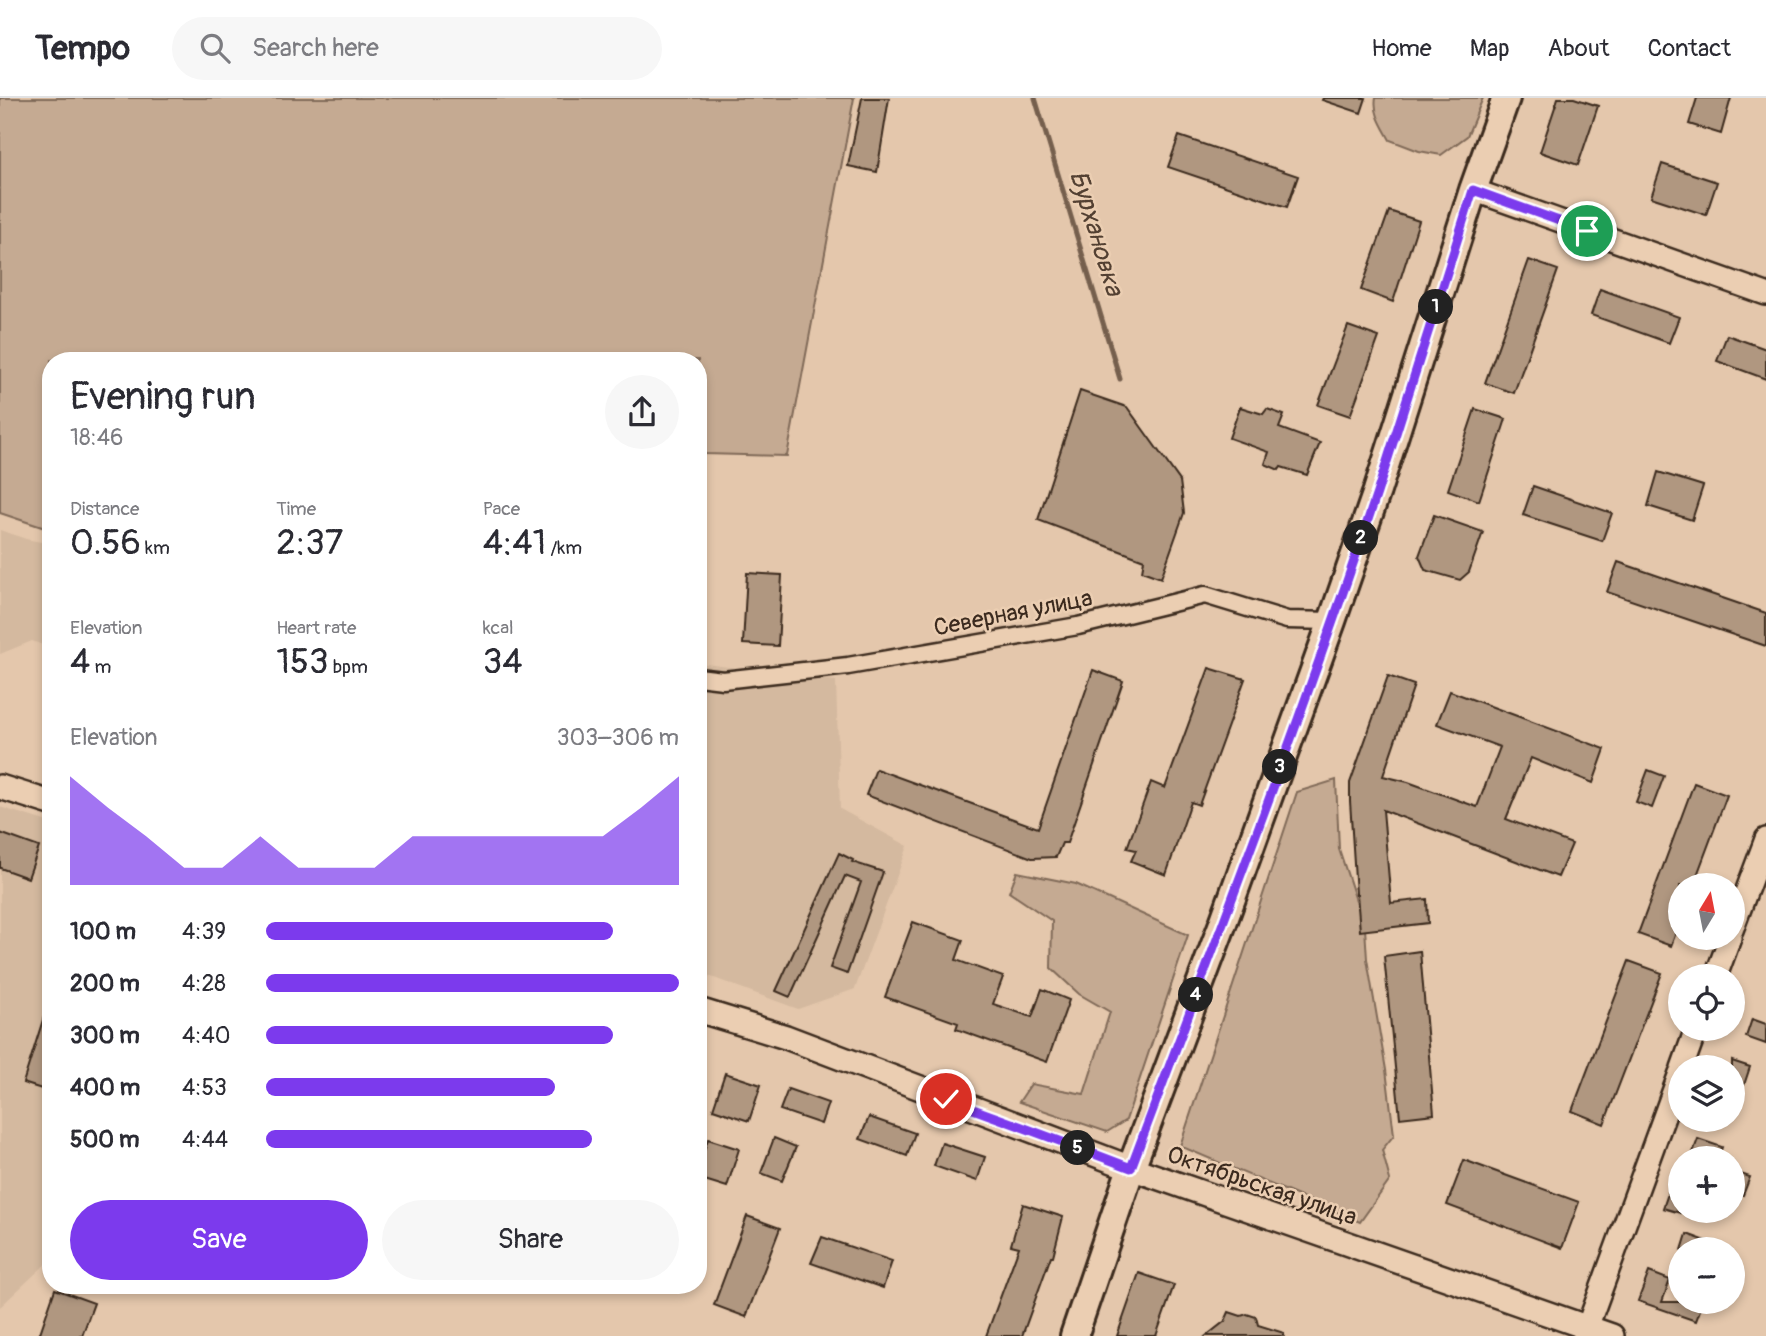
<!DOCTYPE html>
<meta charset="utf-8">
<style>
body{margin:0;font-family:Pangolin,sans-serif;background:#f7f7f7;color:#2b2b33;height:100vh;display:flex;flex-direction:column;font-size:26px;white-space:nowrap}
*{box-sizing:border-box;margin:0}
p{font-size:23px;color:#7c7c81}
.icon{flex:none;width:38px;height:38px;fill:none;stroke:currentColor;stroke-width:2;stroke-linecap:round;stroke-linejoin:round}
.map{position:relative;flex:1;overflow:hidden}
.details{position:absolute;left:42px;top:254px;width:665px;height:942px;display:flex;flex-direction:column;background:#fff;border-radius:28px;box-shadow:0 4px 10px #0003}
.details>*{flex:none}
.needle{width:46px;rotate:10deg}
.controls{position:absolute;left:1668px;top:775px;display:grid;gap:14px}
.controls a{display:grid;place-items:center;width:77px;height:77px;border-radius:50%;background:#fff;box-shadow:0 4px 10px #0003;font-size:35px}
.pin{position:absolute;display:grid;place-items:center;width:60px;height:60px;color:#fff;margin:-30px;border:4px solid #fff;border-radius:50%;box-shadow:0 2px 7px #0007}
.km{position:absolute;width:35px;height:35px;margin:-18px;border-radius:50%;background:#222;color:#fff;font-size:19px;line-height:35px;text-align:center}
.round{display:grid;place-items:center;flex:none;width:74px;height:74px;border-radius:37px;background:#f7f7f7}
.summary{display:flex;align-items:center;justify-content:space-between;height:119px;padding:0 28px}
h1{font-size:38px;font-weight:600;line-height:52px}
.figures{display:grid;grid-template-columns:repeat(3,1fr);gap:10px;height:119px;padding:7px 28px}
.figures div{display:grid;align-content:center}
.figures b{font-size:35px;font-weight:600}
.figures small{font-size:19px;font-weight:400}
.figures p{font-size:19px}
.chart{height:196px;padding:14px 28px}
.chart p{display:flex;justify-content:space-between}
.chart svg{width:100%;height:126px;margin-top:7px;fill:#7c3aed;opacity:.7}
.action{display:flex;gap:14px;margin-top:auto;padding:14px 28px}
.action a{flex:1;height:80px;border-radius:42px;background:#7c3aed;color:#fff;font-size:28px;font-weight:600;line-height:80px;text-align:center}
.action a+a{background:#f7f7f7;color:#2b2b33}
ul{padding:0 28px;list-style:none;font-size:23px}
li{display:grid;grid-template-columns:112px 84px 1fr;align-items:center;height:52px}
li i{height:18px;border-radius:9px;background:#7c3aed}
header{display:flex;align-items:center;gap:42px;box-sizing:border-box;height:98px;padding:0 35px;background:#fff;border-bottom:2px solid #e1e1e2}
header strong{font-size:33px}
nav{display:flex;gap:38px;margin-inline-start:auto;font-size:24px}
.search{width:490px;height:63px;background:#f7f7f7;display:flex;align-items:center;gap:18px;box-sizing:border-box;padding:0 24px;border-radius:38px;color:#7c7c81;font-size:26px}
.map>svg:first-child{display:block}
</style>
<header>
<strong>Tempo</strong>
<div class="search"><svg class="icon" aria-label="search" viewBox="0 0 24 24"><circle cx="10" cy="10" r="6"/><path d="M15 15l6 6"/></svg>Search here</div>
<nav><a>Home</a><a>Map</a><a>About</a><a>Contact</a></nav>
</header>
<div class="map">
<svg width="1766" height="1238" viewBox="0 0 1766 1238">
<rect width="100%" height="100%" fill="#e4c7ac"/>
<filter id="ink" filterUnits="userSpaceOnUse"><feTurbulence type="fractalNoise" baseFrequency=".0143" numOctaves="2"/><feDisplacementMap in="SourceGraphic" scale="14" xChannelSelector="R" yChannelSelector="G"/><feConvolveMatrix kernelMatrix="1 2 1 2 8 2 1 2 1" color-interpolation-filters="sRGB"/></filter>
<g filter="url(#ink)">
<path fill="#d4b99f" d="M 0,432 L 26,441 L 51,446 L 51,550 L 32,543 L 0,556 Z
M 698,565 L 836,583 L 840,711 L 908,748 L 855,891 L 798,911 L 698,874 Z
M 0,709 L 51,725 L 51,1161 L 0,1209 Z"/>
<path fill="#c5aa92" stroke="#806a58" stroke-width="2" d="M 0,0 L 854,0 L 787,358 L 705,356 L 698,346 L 698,262 L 51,262 L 51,432 L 0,415 Z
M 1376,0 L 1483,0 L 1467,38 L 1441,57 L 1419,53 L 1390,42 C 1383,29 1373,15 1376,0 Z
M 1336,682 L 1339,751 L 1365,830 L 1367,861 L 1386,972 L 1394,1037 L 1382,1052 L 1390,1082 L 1360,1124 L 1180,1048 L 1297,694 Z
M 1017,774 L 1076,786 L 1188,837 L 1126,1022 L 1107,1034 L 1019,1004 L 1031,986 L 1084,996 L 1110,914 L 1079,896 L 1051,870 L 1052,823 L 1009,794 Z"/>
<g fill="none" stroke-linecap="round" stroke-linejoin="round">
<path stroke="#745f4e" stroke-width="5" d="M 1035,0 L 1120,281"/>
</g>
<path fill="#b09780" stroke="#3b2a1e" stroke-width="2" d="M 862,0 L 889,0 L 877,74 L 848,68 Z
M 1323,0 L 1366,0 L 1361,15 L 1322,2 Z
M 1558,0 L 1574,0 L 1598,8 L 1578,67 L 1540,54 Z
M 1697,0 L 1731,0 L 1721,36 L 1689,26 Z
M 1179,38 L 1298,78 L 1287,109 L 1168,69 Z
M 1662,66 L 1717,84 L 1706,117 L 1651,99 Z
M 1389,113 L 1419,123 L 1393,204 L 1361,192 Z
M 1529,162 L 1558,172 L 1514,295 L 1485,285 Z
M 1600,191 L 1679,219 L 1669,245 L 1591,217 Z
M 1348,228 L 1379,239 L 1350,318 L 1318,307 Z
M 1727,237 L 1766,251 L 1766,281 L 1717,263 Z
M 1080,293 L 1127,309 L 1180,383 L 1184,415 L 1161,480 L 1142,473 L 1144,462 L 1038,422 Z
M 1240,309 L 1263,316 L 1267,311 L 1284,317 L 1279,330 L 1320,345 L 1307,377 L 1281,369 L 1279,372 L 1265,366 L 1269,354 L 1229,340 Z
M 1475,311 L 1506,321 L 1479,403 L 1448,392 Z
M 1658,374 L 1703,388 L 1692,422 L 1648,408 Z
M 1533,388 L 1612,415 L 1602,443 L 1523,417 Z
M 1434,417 L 1483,434 L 1469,474 L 1460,482 L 1425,472 L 1419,458 Z
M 1618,464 L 1766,515 L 1766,548 L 1607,494 Z
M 747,475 L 782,477 L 778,548 L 743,546 Z
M 1209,570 L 1245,581 L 1199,707 L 1191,704 L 1166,777 L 1131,763 L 1136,752 L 1127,750 L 1151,684 L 1165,690 Z
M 1093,572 L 1123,583 L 1067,745 L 1062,745 L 1056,759 L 1032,760 L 866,697 L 876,671 L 1038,730 Z
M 1388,578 L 1414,587 L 1383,678 L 1408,684 L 1477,709 L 1500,649 L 1437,626 L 1450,593 L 1605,651 L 1593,685 L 1531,660 L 1506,721 L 1572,746 L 1558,779 L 1383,712 L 1391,805 L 1427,801 L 1428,825 L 1360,833 L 1357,796 L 1356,796 L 1350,703 L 1350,685 Z
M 1648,672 L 1664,678 L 1652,710 L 1636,704 Z
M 1694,685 L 1727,697 L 1693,788 L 1680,788 L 1680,824 L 1671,848 L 1638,836 Z
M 0,735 L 39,749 L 28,780 L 0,770 Z
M 839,755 L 853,762 L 852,764 L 883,774 L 847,876 L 830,870 L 861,784 L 845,778 L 790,899 L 776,893 Z
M 913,824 L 963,842 L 956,862 L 1003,879 L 993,906 L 1032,919 L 1042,891 L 1069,902 L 1047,964 L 956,931 L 958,925 L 885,899 Z
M 1420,853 L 1434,1016 L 1400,1020 L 1384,858 Z
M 1629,863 L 1662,875 L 1604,1026 L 1572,1013 Z
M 48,906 L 51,907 L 51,994 L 23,985 Z
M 1752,921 L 1766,926 L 1766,946 L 1746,939 Z
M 1732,963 L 1750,969 L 1744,987 L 1732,983 Z
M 725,975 L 761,987 L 749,1023 L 713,1011 Z
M 788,991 L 828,1005 L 821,1026 L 780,1012 Z
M 869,1019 L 915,1035 L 907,1058 L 860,1041 Z
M 774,1040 L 796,1049 L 782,1083 L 761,1075 Z
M 708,1041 L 739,1051 L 727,1089 L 698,1080 L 698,1070 Z
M 1698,1041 L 1722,1049 L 1718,1060 L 1691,1060 Z
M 942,1045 L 985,1059 L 977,1083 L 934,1068 Z
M 1464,1062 L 1579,1104 L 1562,1150 L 1447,1107 Z
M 1678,1067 L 1680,1067 L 1680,1115 L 1663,1110 Z
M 1732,1073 L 1750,1079 L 1743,1097 L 1732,1094 Z
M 1023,1106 L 1063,1119 L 1053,1158 L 1051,1158 L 1022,1238 L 986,1238 L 1019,1149 L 1011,1147 Z
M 747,1118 L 780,1130 L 746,1219 L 714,1207 Z
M 1687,1136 L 1725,1150 L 1725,1152 L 1682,1152 Z
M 822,1139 L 892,1163 L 883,1190 L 811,1165 Z
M 1649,1174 L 1670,1182 L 1662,1204 L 1703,1204 L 1696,1223 L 1638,1203 Z
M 1139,1175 L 1174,1187 L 1156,1238 L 1117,1238 Z
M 55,1191 L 94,1205 L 82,1238 L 39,1238 Z
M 1229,1214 L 1241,1218 L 1247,1216 L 1256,1219 L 1258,1227 L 1284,1235 L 1284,1238 L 1206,1238 L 1225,1223 Z"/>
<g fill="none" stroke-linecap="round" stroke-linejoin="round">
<defs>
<path id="minor" d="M 698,579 L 723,582 L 848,568 L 1078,528 L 1205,497 L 1287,522 L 1332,523"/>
<path id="tertiary" d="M 1473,92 L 1766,196
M 1732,832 L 1766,741
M 1716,878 L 1730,840
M 1682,970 L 1696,931
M 1584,1238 L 1680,975"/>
<path id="secondary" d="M 0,689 L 51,705
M 698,912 L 786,939 L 1131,1070 L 1612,1238"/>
<path id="primary" d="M 1074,1238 L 1131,1070 L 1223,825 L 1332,523 L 1377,393 L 1473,92 L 1506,0"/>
</defs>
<use href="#minor" stroke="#3b2a1e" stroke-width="21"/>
<use href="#tertiary" stroke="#3b2a1e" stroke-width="26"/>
<use href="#secondary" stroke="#3b2a1e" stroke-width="28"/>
<use href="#primary" stroke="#3b2a1e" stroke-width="32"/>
<use href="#minor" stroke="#ebceb2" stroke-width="16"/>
<use href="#tertiary" stroke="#ebceb2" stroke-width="21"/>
<use href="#secondary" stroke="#ebceb2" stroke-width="23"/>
<use href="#primary" stroke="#ebceb2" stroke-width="26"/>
</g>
</g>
<g fill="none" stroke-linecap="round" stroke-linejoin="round" filter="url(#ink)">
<defs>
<path id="route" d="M 946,1001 C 1008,1024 1069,1046 1131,1070 C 1215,846 1301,622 1377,395 C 1410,294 1441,193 1473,92 L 1587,133"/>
</defs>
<use href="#route" stroke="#fff" stroke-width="14"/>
<use href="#route" stroke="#7c3aed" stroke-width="9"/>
</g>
<g text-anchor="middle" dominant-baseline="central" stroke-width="5" stroke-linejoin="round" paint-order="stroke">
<g font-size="24" fill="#3b2a1e" stroke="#ebceb2">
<text transform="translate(1013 515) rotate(-11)">Северная улица</text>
<text transform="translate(1262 1088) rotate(19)">Октябрьская улица</text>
</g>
<g font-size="26" font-style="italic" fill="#534032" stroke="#ebceb2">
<text transform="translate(1096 135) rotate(73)">Бурхановка</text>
</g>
</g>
</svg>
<div class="controls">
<a><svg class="needle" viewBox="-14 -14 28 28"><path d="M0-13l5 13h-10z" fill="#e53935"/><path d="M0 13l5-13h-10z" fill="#7c7c81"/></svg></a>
<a><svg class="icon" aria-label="locate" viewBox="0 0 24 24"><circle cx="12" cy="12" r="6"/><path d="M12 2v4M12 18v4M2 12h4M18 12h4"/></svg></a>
<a><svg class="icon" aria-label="layers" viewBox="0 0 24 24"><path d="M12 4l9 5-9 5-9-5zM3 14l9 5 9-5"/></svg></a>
<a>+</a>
<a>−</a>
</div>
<div class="pin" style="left:1587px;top:133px;background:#1e9e55"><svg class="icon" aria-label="arrive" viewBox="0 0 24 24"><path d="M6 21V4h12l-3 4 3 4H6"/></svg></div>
<div class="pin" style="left:946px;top:1001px;background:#d93025"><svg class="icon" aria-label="check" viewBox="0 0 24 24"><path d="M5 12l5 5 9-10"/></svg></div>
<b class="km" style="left:1436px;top:209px">1</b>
<b class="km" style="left:1361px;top:440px">2</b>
<b class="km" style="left:1280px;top:669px">3</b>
<b class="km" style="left:1196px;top:897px">4</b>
<b class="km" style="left:1078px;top:1050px">5</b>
<section class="details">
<div class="summary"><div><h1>Evening run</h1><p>18:46</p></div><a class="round"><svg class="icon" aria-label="share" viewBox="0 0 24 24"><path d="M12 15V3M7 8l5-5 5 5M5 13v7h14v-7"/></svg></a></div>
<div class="figures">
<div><p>Distance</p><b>0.56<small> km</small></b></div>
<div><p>Time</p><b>2:37</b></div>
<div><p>Pace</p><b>4:41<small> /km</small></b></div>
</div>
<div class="figures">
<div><p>Elevation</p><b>4<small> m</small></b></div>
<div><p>Heart rate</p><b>153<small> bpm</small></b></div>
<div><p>kcal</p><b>34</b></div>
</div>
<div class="chart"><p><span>Elevation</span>303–306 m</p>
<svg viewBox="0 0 160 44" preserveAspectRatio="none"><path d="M0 44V6L10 17L20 27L30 38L40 38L50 27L60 38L70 38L80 38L90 27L100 27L110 27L120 27L130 27L140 27L150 17L160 6V44z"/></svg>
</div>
<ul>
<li><b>100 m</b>4:39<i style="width:84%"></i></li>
<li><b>200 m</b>4:28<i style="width:100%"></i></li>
<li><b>300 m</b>4:40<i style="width:84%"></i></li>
<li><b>400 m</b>4:53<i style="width:70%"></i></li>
<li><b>500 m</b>4:44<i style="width:79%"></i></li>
</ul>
<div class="action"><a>Save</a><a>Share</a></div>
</section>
</div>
